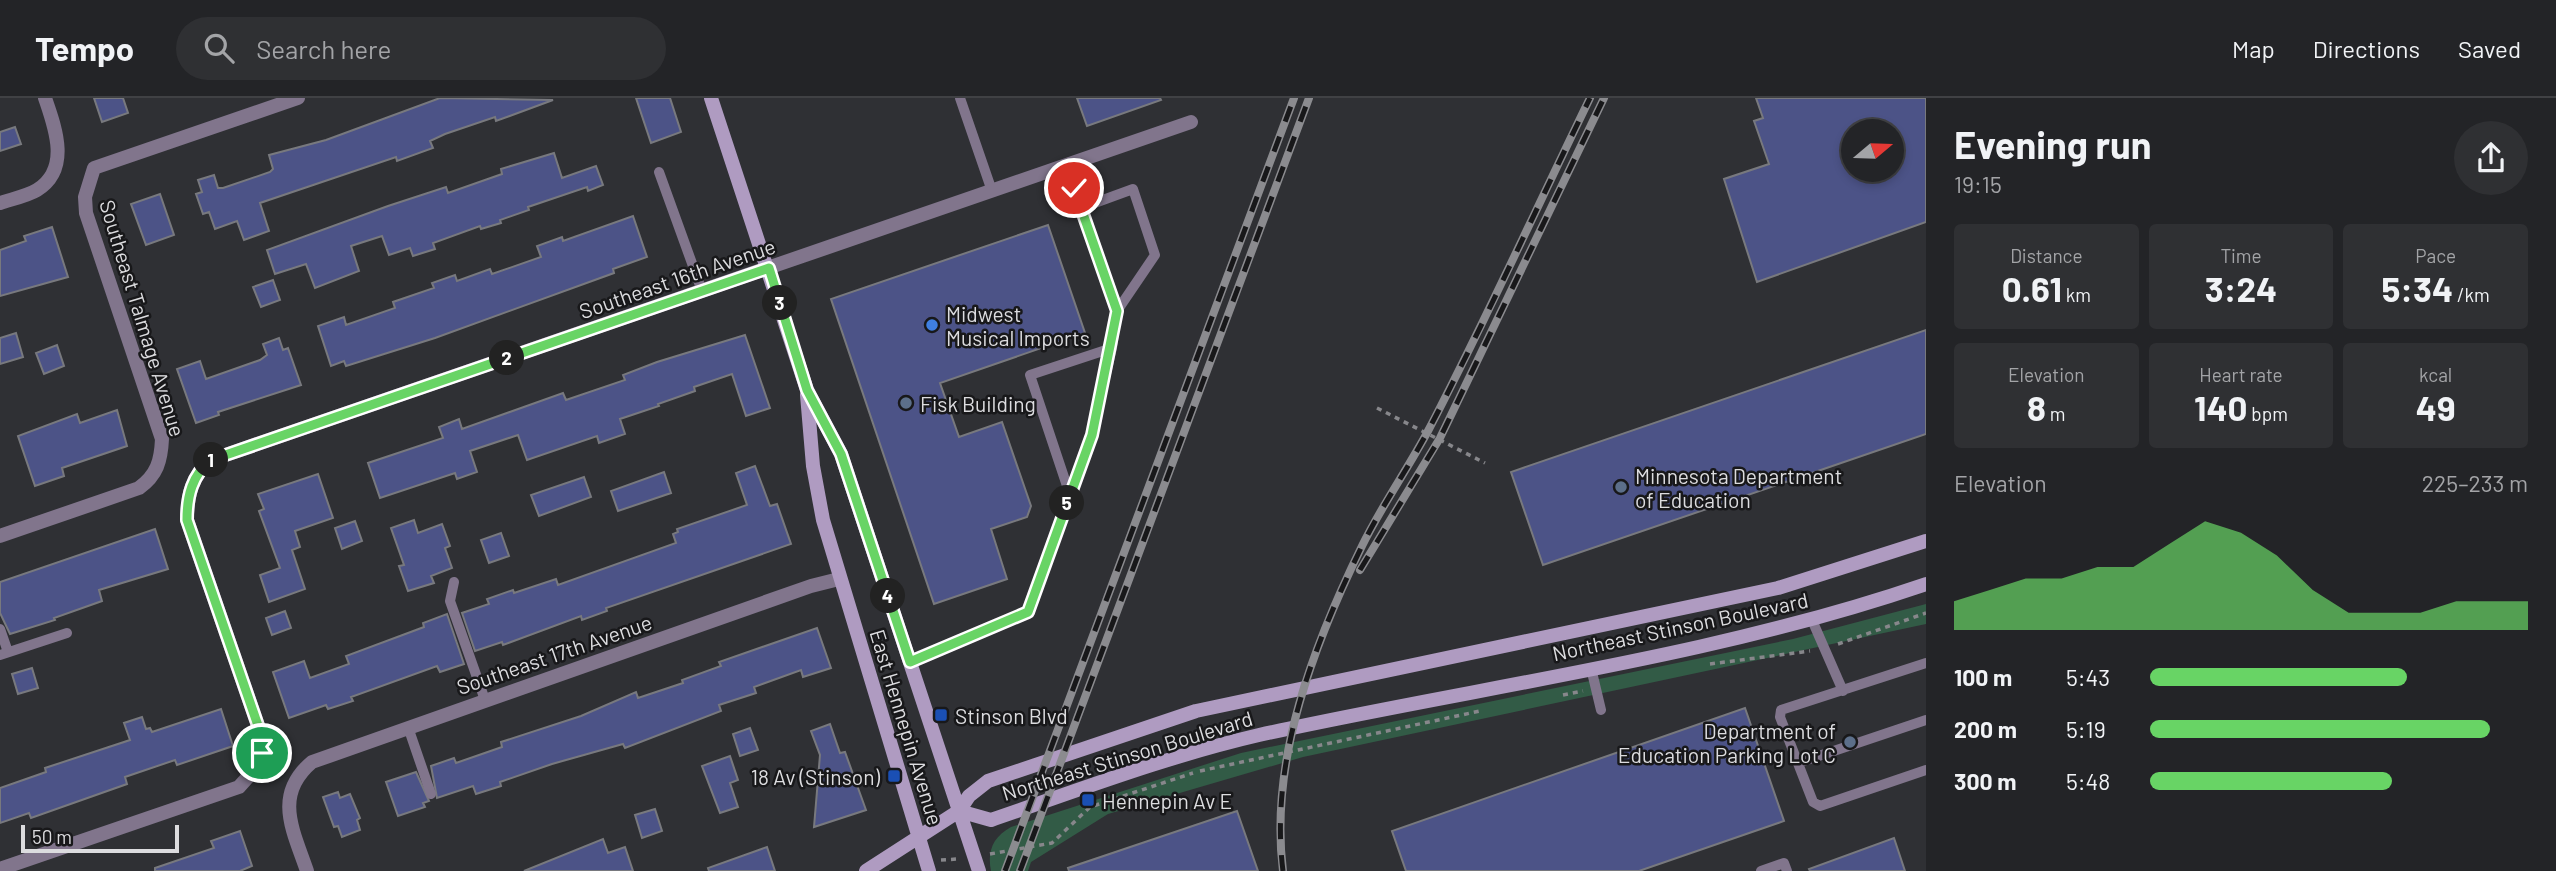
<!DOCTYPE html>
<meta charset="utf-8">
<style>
body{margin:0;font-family:Barlow,sans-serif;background:#2f3033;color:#f1f3f6;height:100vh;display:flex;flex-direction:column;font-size:26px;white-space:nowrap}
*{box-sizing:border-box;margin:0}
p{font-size:23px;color:#a3a4a7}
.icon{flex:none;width:38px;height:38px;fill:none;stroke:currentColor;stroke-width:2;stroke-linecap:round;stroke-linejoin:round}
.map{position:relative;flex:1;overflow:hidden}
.side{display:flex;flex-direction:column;background:#232427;width:630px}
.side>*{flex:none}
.needle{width:46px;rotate:71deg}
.tools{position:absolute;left:1841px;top:21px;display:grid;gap:14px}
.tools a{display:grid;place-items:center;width:63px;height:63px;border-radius:50%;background:#232427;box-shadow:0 4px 10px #0003,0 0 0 2px #404144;font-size:35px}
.scale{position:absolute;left:21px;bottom:18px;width:158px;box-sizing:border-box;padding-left:7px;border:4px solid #dcdcdf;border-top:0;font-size:19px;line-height:24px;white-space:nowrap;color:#dcdcdf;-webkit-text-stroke:5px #18181a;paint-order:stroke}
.pin{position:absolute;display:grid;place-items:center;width:60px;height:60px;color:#fff;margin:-30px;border:4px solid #fff;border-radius:50%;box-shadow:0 2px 7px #0007}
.km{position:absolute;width:35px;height:35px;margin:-18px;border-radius:50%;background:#222;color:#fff;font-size:19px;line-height:35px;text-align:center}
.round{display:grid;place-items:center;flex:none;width:74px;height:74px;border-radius:37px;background:#2f3033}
.summary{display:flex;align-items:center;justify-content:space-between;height:119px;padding:0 28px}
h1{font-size:38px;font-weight:700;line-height:52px}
.metrics{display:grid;grid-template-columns:repeat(3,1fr);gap:10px;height:119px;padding:7px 28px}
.metrics div{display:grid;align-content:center;border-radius:7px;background:#2f3033;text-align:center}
.metrics b{font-size:35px;font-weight:700}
.metrics small{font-size:19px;font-weight:400}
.metrics p{font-size:19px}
.chart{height:196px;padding:14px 28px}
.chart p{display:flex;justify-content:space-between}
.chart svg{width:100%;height:126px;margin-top:7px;fill:#68d465;opacity:.7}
ul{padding:0 28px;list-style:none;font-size:23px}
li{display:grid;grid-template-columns:112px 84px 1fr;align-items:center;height:52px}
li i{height:18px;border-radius:9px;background:#68d465}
header{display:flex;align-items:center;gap:42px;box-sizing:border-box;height:98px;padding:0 35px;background:#232427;border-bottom:2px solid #404144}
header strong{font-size:33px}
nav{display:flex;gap:38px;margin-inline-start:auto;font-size:24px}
.search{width:490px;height:63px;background:#2f3033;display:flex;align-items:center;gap:18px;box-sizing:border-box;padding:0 24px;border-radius:38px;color:#a3a4a7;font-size:26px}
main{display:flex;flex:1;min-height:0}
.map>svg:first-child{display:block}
</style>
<header>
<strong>Tempo</strong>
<div class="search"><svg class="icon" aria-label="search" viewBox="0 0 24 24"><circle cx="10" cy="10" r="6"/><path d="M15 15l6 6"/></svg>Search here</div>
<nav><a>Map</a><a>Directions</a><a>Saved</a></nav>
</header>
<main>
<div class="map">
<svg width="1926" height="773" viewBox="0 0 1926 773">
<rect width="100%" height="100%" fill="#2f3034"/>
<path fill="#325b46" d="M 1926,506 L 1926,526 L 1303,659 L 1108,716 L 1031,764 L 1028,773 L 991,773 C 987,753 993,739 1011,729 L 1241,655 L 1793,541 Z"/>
<path fill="#4c5387" stroke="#78797e" stroke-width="2" fill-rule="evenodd" d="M 94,0 L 123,0 L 128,15 L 102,24 Z
M 440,0 L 553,2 L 496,23 L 495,19 L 445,36 L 430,43 L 433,50 L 397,63 L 396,59 L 260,105 L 269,133 L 244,142 L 237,123 L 215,131 L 209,114 L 203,116 L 196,96 L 202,94 L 198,82 L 214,77 L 218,90 L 223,90 L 270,74 L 273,71 L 269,57 L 326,42 Z
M 636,0 L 670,0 L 681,34 L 651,45 Z
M 1077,0 L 1160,0 L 1161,2 L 1087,28 Z
M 1756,0 L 1926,0 L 1926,124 L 1757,184 L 1724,81 L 1769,66 L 1754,23 L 1763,20 ZM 1853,33 L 1892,33 L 1892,72 L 1853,72 Z
M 15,29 L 21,46 L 0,53 L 0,34 Z
M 554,55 L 562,80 L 596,68 L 603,87 L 588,93 L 587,89 L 528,109 L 529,112 L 500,122 L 501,125 L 481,131 L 480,128 L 433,145 L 435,151 L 413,158 L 410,150 L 389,157 L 382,138 L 351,148 L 359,173 L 315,190 L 306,166 L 275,176 L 267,152 L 388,108 L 446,89 L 448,95 L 502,76 L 501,71 Z
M 160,96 L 174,137 L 146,147 L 131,106 Z
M 633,118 L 647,159 L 613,171 L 614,175 L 435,240 L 346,268 L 344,263 L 331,268 L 318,228 L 344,219 L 346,227 L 395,210 L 393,204 L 434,190 L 432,185 L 455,177 L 457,183 L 490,171 L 492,176 L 541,159 L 537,148 L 562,139 L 563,143 Z
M 1048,127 L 1085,235 L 940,285 L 959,339 L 1002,324 L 1031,408 L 1027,419 L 991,431 L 1007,481 L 934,506 L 831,201 Z
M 52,129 L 68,179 L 0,198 L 0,152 L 26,143 L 24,138 Z
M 273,182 L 280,202 L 261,209 L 253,189 Z
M 1926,232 L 1926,336 L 1543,467 L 1511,374 Z
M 16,235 L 23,259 L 0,266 L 0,240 Z
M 745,237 L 770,310 L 746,318 L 732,276 L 694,289 L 695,293 L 658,306 L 659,308 L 620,321 L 625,336 L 599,345 L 597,338 L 527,362 L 518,337 L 470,353 L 477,374 L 457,381 L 455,375 L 380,400 L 368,365 L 443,340 L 439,329 L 459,321 L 462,331 L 563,295 L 566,302 L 625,282 L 623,277 L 657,264 Z
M 279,240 L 283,252 L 288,250 L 301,287 L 218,314 L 219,317 L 196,325 L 177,271 L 200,263 L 206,281 L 260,262 L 267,257 L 263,246 Z
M 57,247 L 64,268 L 44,276 L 36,255 Z
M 117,312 L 127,348 L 62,370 L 64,378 L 35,388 L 18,338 L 77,316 L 80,325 Z
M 755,368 L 770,408 L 777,406 L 791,446 L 606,510 L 607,513 L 582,522 L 581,518 L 503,547 L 502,544 L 475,553 L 462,515 L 489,506 L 487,501 L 513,492 L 514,495 L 556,481 L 558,487 L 676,445 L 673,436 L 678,434 L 677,431 L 747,407 L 736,375 Z
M 664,374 L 671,395 L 618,413 L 611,393 Z
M 318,376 L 333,420 L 295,433 L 300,449 L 292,452 L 305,491 L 269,504 L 260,477 L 280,470 L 259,413 L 264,411 L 258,396 Z
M 584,379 L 591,399 L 539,418 L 531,397 Z
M 414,422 L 418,435 L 442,426 L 450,448 L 445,450 L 452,470 L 431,478 L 434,485 L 408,493 L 399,468 L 404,467 L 391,430 Z
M 355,423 L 362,443 L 342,451 L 335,430 Z
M 155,431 L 168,471 L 99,492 L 102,503 L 54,520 L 55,522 L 10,536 L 0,515 L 0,484 Z
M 501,435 L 509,458 L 489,465 L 481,442 Z
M 285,513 L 291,530 L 272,537 L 266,520 Z
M 447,516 L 464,566 L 440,574 L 437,568 L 351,599 L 353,603 L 328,611 L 326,607 L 289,620 L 273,574 L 304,563 L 310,580 L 349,566 L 346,558 L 424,529 L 423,525 Z
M 817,530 L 831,570 L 803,579 L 801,572 L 754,589 L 756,595 L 719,607 L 721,613 L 625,650 L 623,646 L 552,666 L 500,684 L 501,688 L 476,696 L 473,688 L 437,700 L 431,668 L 454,660 L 456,665 L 502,649 L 501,644 L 581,618 L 636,594 L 638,600 L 683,585 L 682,582 L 721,568 L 719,564 Z
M 32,570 L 38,590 L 18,596 L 12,576 Z
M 1745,610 L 1784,723 L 1639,773 L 1406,773 L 1392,733 Z
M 221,611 L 233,648 L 177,667 L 175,662 L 125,679 L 127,686 L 31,720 L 29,715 L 0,725 L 0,690 L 46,674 L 45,670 L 130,642 L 124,625 L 142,619 L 146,631 L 150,630 L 152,634 Z
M 830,626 L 840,655 L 845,654 L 866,712 L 814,729 L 820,657 L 811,633 Z
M 750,630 L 758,652 L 740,658 L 733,636 Z
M 730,658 L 738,682 L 730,685 L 738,709 L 720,715 L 702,668 Z
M 416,674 L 429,703 L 423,705 L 425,709 L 398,718 L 386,684 Z
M 338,694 L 340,700 L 350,696 L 360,720 L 357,722 L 360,732 L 342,739 L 338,728 L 334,729 L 323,699 Z
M 655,711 L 662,733 L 642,740 L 635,717 Z
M 1237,713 L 1258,773 L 1069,773 L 1068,770 Z
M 240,733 L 252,768 L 240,773 L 155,773 L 155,770 L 214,750 L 211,743 Z
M 1894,740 L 1905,773 L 1810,773 L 1809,771 Z
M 603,741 L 608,755 L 625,749 L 633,773 L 524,773 Z
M 767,749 L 775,773 L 709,773 L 708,770 Z"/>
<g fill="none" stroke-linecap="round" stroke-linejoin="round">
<path stroke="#87878b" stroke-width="3.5" stroke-dasharray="5 5" stroke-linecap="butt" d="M 1377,310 L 1485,365
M 1838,546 L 1926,515
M 1710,566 L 1810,553
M 1563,597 L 1583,593
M 1200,673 L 1480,613
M 990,756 L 1052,745 L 1090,709 L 1193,675
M 941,762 L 958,761"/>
<path stroke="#81758c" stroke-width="10" d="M 960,0 L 992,93
M 659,74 L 702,193
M 1081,110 L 1133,91 L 1155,157 L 1117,213
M 1070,397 L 1092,337 L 1112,250
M 454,484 L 450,503 L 485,602
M 1812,522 L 1843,593
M 0,531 L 8,554
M 0,557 L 67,535
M 910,563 L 1029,514 L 1070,397 L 1030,277 L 1112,250 L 1117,213 L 1066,67
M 1926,565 L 1781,612 L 1780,619 L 1813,704 L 1820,708 L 1926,672
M 1591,570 L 1601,612
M 408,629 L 431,696
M 1798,665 L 1926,622
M 1761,773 L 1784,765 L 1787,773"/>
<path stroke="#81758c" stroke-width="14" d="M 0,105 C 12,101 27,98 37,92 C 71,71 55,29 45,0
M 0,438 L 139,390 C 157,377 161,363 162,341 L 86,115 L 85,99 L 94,70 L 298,0
M 0,771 L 239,689 L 257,669 L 263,642 L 187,422 C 187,398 192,377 211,362 L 1191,24
M 307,773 C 293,732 273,697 312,664 L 811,488 L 839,481"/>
<path stroke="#af9bc1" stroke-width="14" d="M 711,0 L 807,292 L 841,356 L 979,773
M 807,297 L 813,368 L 823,422 L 929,773
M 959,713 L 991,722 C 1079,692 1168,658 1259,637 C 1481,588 1710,560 1926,486
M 866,773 L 959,713 L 969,698 L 988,683 L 1196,613 L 1778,490 L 1926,443"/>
<defs>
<path id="rail" d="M 1360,472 L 1440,340 L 1604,0
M 1005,773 L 1294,0
M 1020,773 L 1309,0
M 1283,773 C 1269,662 1314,546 1362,448 C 1381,409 1407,372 1428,333 C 1485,224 1536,111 1590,0"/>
</defs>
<use href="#rail" stroke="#8b8b8f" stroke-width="8"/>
<use href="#rail" stroke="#18181a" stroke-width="5" stroke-dasharray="16" stroke-linecap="butt"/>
</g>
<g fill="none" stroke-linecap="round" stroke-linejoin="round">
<defs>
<path id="route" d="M 262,655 L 263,642 L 187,422 C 187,398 192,377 211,362 L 769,170 L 807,292 L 841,356 L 910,564 L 1028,514 L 1092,337 L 1117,213 L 1074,90"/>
</defs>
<use href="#route" stroke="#fff" stroke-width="14"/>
<use href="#route" stroke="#68d465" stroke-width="9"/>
</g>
<circle fill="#3f7fe0" stroke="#18181a" stroke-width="2.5" cx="932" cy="227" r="7"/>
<g fill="#5c6f8a" stroke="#18181a" stroke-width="2.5">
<circle cx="906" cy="305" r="7"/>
<circle cx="1621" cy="389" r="7"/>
<circle cx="1850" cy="644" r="7"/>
</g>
<g fill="#1a4fb4" stroke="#18181a" stroke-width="2.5">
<rect x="934" y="610" width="14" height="14" rx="3.5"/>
<rect x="887" y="671" width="14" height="14" rx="3.5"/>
<rect x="1081" y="695" width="14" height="14" rx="3.5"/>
</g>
<g text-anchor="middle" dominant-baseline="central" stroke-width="5" stroke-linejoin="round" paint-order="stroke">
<g font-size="21" fill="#dcdcdf" stroke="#18181a">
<text transform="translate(677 180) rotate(-19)">Southeast 16th Avenue</text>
<text transform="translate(143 220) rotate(73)">Southeast Talmage Avenue</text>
<text transform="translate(1680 528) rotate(-12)">Northeast Stinson Boulevard</text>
<text transform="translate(554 556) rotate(-19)">Southeast 17th Avenue</text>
<text transform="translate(907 629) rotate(73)">East Hennepin Avenue</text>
<text transform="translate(1127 657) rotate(-17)">Northeast Stinson Boulevard</text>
</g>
<g font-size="21" fill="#dcdcdf" stroke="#18181a" text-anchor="start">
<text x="946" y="215">Midwest<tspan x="946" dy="24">Musical Imports</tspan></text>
<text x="920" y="305">Fisk Building</text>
<text x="1635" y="377">Minnesota Department<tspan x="1635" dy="24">of Education</tspan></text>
<text x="955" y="617">Stinson Blvd</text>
<text x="1836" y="632" text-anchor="end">Department of<tspan x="1836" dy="24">Education Parking Lot C</tspan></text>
<text x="880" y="678" text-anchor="end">18 Av (Stinson)</text>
<text x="1102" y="702">Hennepin Av E</text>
</g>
</g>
</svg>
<div class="tools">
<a><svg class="needle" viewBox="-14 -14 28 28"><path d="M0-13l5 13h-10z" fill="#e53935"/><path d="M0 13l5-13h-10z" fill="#a3a4a7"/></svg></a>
</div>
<div class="scale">50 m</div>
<div class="pin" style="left:262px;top:655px;background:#1e9e55"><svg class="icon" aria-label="arrive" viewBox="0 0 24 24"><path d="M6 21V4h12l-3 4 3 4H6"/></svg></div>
<div class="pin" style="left:1074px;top:90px;background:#d93025"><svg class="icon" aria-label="check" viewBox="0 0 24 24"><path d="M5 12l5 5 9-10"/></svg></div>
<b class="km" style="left:211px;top:362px">1</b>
<b class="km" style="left:507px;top:260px">2</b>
<b class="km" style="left:780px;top:205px">3</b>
<b class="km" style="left:888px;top:498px">4</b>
<b class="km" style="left:1067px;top:405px">5</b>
</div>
<section class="side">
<div class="summary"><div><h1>Evening run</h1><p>19:15</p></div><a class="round"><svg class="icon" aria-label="share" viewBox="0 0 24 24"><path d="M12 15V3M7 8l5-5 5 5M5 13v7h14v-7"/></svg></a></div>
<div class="metrics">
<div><p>Distance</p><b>0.61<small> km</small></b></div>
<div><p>Time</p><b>3:24</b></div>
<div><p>Pace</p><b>5:34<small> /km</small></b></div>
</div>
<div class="metrics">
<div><p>Elevation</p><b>8<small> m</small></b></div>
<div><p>Heart rate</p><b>140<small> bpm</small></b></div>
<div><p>kcal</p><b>49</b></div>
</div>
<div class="chart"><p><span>Elevation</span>225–233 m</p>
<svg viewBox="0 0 160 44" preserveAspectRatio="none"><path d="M0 44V34L10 30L20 26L30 26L40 22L50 22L60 14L70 6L80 10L90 18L100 30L110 38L120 38L130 38L140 34L150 34L160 34V44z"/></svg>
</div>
<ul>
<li><b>100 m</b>5:43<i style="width:68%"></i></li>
<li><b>200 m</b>5:19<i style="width:90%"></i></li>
<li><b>300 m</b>5:48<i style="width:64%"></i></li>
</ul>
</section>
</main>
